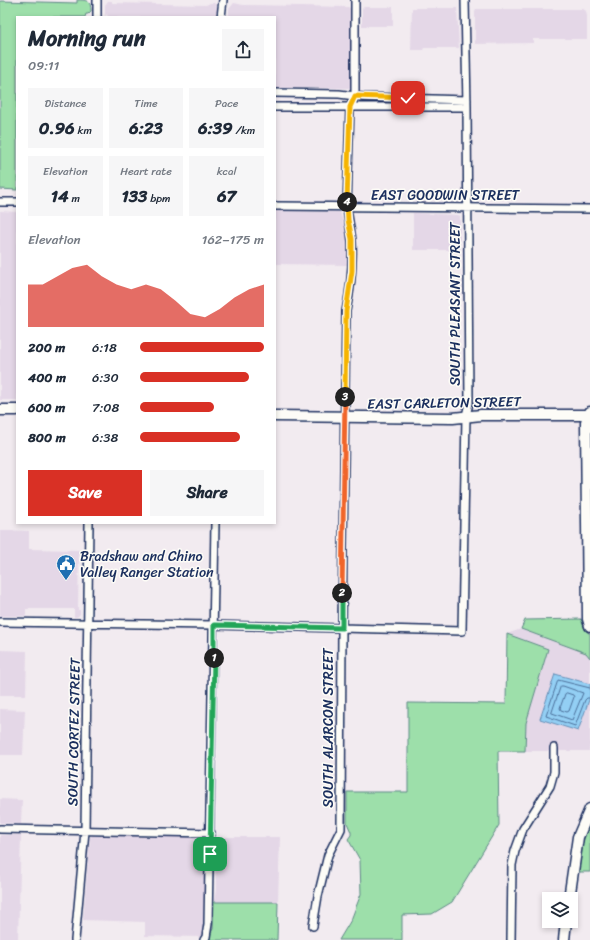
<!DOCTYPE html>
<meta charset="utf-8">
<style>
body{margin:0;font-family:Sriracha,sans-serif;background:#f6f6f7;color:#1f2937;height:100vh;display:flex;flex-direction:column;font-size:15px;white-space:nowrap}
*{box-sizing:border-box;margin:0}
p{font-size:13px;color:#747a83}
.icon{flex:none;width:22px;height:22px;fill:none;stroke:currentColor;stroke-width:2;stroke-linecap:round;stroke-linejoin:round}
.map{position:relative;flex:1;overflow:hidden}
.panel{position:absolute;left:16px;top:16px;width:260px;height:508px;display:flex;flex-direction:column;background:#fff;border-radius:0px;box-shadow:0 2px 6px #0003}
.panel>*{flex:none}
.controls{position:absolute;left:542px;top:892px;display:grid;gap:8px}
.controls a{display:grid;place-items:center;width:36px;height:36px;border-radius:0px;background:#fff;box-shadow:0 2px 6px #0003;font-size:20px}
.pin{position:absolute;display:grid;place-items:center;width:34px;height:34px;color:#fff;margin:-17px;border-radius:8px;box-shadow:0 2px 6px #0006}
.km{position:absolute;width:20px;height:20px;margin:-10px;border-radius:50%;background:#222;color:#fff;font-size:11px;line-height:20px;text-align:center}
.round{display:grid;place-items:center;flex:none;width:42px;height:42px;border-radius:0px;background:#f6f6f7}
.head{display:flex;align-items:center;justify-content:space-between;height:68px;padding:0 12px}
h1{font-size:22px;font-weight:700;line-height:30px}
.stats{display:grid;grid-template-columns:repeat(3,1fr);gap:6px;height:68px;padding:4px 12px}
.stats div{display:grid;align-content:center;border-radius:0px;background:#f6f6f7;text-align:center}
.stats b{font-size:17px;font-weight:700}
.stats small{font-size:11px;font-weight:400}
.stats p{font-size:11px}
.chart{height:112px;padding:8px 12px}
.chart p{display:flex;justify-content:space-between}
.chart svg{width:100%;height:72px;margin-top:4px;fill:#d93025;opacity:.7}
.primary-button{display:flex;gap:8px;margin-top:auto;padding:8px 12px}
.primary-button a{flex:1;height:46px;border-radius:0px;background:#d93025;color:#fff;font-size:16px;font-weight:700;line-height:46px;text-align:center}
.primary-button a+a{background:#f6f6f7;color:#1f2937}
ul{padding:0 12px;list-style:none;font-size:13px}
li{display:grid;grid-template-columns:64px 48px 1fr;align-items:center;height:30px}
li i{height:10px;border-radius:5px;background:#d93025}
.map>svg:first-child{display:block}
</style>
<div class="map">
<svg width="590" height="940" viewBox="0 0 590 940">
<rect width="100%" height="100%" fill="#f2ebf0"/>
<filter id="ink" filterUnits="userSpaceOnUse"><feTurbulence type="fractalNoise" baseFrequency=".025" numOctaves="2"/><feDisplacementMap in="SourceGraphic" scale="8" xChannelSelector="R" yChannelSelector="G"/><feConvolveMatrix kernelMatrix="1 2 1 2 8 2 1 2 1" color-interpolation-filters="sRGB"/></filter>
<g filter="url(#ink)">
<path fill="#e4d7e7" d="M 108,1 L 112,1 L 112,3 L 206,5 L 210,3 L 214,3 L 219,7 L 219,17 L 108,17 L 107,14 L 105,16 L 105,5 Z
M 234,3 L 243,5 L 348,7 L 350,8 L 352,11 L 350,87 L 350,88 L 279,88 L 275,90 L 275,17 L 229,17 L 229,9 Z
M 364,7 L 393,7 L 393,26 L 362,26 L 362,9 Z
M 412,8 L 457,8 L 459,48 L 424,48 L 423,50 L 411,50 Z
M 476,9 L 583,9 L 586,11 L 587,16 L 587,39 L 533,39 L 533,43 L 475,44 L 475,11 Z
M 0,211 L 17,212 L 17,400 L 0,400 Z
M 275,211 L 340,212 L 349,239 L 349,265 L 275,264 Z
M 413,213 L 458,215 L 460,216 L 460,250 L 413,250 Z
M 0,530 L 29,531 L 29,549 L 79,550 L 78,610 L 80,610 L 80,614 L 77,617 L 74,617 L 74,609 L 26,609 L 26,616 L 0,616 Z
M 521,629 L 586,653 L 590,658 L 590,745 L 589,751 L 525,751 L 526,723 L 548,649 L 507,634 Z
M 0,650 L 27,651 L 26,695 L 0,695 Z
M 0,709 L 25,710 L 23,755 L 0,755 Z
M 0,799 L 22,800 L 21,824 L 0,823 Z
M 0,835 L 21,835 L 18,940 L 0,940 Z
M 92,836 L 197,837 L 201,839 L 203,843 L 208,844 L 206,924 L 203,937 L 145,936 L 145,922 L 83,920 L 90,837 Z
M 217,837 L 280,837 L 278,902 L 214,902 L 216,889 L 215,849 Z"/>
<path fill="#9ddfaa" stroke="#5c8784" d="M 77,0 C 86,0 91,0 91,11 L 88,14 L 86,14 L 85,17 L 17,17 L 17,190 L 0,189 L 0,1 L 77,3 Z
M 581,619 L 585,630 L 590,634 L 590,658 L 586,653 L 521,629 L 525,620 Z
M 507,634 L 548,649 L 526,723 L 525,751 L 498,751 L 499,825 L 452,902 L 432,914 L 402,915 L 402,940 L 339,940 L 351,920 L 361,894 L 360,860 L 348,839 L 351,835 L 351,832 L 347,823 L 347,792 L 408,792 L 408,703 L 506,704 Z
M 590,822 L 590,872 L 579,872 L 581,847 Z
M 214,902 L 278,902 L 277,940 L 207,940 L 213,929 Z"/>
<path fill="#93cff4" stroke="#638fb8" d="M 555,674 L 590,684 L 590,697 L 578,731 L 540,719 Z"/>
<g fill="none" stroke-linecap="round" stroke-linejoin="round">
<path stroke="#4b6f9a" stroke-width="1" d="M 561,686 L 563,686 L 583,693 L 572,720 L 552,713 Z
M 590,688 L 558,680 L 546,716 L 575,726 L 585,700 L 587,698 L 590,698
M 567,693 L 573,695 L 574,697 L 569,711 L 567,712 L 561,710 L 560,708 L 565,694 Z"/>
<defs>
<path id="street" d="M 97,17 L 97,0
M 221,17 L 223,0
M 275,93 L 339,94 L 363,97 L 467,100
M 275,107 L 467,107
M 0,202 L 17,202
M 275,206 L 590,209
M 0,622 L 214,625 L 462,631 L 466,416 L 469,403 L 467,107 L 465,0
M 0,829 L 211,833
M 313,926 L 318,896 L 328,855 L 341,829 L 342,628 L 346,311 C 351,288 353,265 352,241 C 351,230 348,219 347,207 L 350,107 L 355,96 L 355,0
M 75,940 L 85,831 L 89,523
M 204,940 L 206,937 L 208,924 L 215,523
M 511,940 L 512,865 L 515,851 L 523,829 L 550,786 L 554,772 L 554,748"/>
<path id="secondary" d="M 0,410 L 17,410
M 590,412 L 586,423 L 588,619 L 590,626
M 275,416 L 453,418 L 481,415 L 588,415
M 569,899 L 578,837 L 590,809
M 564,940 L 566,921"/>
</defs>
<use href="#street" stroke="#1b2f5e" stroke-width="10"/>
<use href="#secondary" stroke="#1b2f5e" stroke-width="13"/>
<use href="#street" stroke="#fdfcf7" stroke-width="7"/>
<use href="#secondary" stroke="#fdfcf7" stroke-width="10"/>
</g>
</g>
<g fill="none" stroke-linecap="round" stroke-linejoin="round" filter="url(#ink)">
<defs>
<path id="split-1" d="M 210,854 L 214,658"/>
<path id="split-2" d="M 214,658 L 214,625 L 342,628 L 342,593"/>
<path id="split-3" d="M 342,593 L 345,397"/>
<path id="split-4" d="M 345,397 L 346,311 L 352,271 L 352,239 L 348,220 L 347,202"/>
<path id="split-5" d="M 347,202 L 350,107 L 355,96 L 408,98"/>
</defs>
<use href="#split-1" stroke="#fff" stroke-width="8"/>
<use href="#split-2" stroke="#fff" stroke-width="8"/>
<use href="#split-3" stroke="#fff" stroke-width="8"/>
<use href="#split-4" stroke="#fff" stroke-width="8"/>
<use href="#split-5" stroke="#fff" stroke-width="8"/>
<use href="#split-1" stroke="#22a559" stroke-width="5"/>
<use href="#split-2" stroke="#22a559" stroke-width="5"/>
<use href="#split-3" stroke="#f0652b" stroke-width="5"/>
<use href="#split-4" stroke="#f5b400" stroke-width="5"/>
<use href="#split-5" stroke="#f5b400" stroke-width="5"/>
</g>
<defs>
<symbol id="civic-pin" viewBox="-11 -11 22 30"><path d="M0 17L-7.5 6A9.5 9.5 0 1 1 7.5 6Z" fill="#1f6fb2" stroke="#fdfcf7"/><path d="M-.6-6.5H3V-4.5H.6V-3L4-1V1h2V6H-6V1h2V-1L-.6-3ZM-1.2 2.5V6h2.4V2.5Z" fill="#fff"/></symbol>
</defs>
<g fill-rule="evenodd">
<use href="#civic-pin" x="55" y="553" width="22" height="30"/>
</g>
<g text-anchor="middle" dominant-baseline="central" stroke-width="3" stroke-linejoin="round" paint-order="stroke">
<g font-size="14" fill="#1b2f5e" stroke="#fdfcf7">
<text x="445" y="195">EAST GOODWIN STREET</text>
<text transform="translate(455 304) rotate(-90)">SOUTH PLEASANT STREET</text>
<text transform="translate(444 403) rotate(-1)">EAST CARLETON STREET</text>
<text transform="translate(328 728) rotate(-90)">SOUTH ALARCON STREET</text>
<text transform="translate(74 732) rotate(-89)">SOUTH CORTEZ STREET</text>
</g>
<g font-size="14" fill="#1b2f5e" stroke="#fdfcf7" text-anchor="start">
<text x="80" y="556">Bradshaw and Chino<tspan x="80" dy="16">Valley Ranger Station</tspan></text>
</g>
</g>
</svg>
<div class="controls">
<a><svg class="icon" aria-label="layers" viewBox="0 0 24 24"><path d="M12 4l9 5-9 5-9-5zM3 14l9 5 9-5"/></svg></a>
</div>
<div class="pin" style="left:210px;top:854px;background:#1e9e55"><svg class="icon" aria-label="arrive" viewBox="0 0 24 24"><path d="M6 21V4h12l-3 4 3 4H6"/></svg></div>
<div class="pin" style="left:408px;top:98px;background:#d93025"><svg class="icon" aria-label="check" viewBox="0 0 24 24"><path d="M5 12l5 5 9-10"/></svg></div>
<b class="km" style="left:214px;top:658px">1</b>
<b class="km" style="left:342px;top:593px">2</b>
<b class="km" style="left:345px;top:397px">3</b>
<b class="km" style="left:347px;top:202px">4</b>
<section class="panel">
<div class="head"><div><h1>Morning run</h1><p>09:11</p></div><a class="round"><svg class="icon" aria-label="share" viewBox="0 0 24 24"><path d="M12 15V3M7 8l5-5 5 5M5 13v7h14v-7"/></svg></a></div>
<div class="stats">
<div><p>Distance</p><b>0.96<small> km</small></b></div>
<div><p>Time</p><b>6:23</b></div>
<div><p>Pace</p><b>6:39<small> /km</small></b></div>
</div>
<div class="stats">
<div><p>Elevation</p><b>14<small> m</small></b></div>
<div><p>Heart rate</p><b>133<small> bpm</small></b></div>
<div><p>kcal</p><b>67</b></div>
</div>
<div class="chart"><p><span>Elevation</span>162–175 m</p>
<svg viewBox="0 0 160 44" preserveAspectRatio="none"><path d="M0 44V18L10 18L20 13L30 8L40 6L50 13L60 18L70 21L80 18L90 21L100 28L110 36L120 38L130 33L140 26L150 21L160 18V44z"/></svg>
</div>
<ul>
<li><b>200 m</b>6:18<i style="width:100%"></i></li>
<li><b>400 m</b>6:30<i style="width:88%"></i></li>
<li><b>600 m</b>7:08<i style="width:60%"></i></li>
<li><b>800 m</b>6:38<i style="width:81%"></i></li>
</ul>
<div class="primary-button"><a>Save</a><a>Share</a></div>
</section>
</div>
